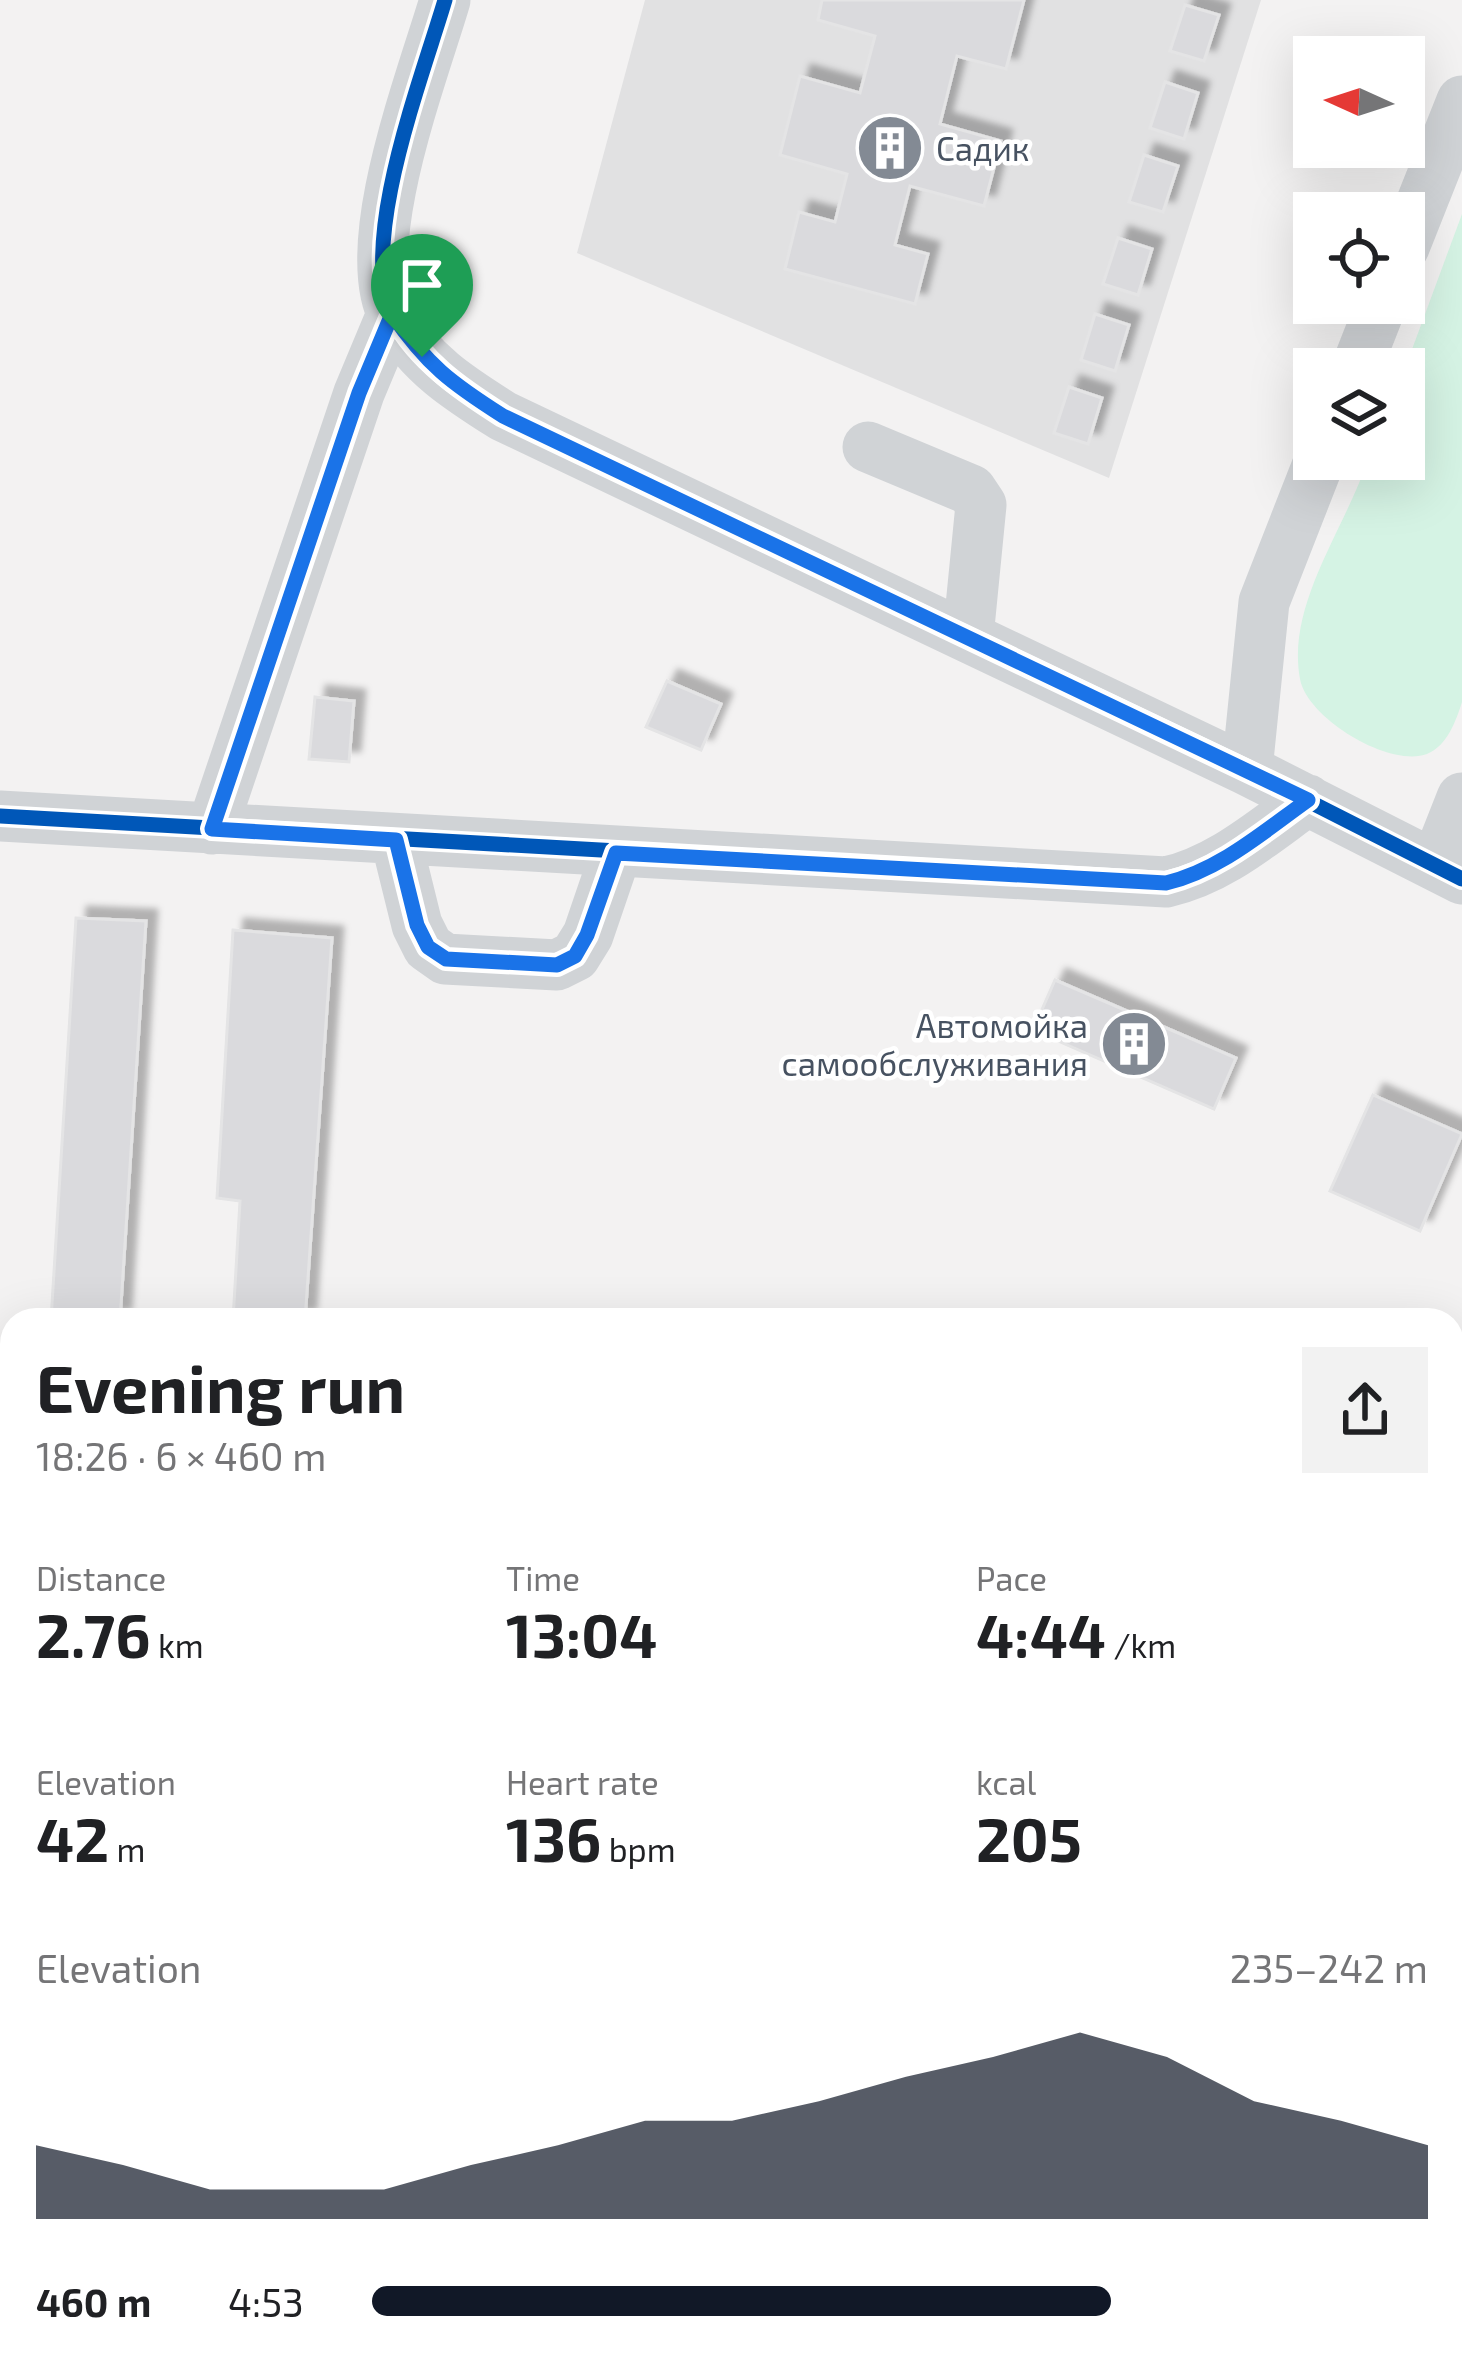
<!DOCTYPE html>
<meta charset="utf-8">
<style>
body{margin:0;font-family:"Exo 2",sans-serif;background:#f2f2f2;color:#202124;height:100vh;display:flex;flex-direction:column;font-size:45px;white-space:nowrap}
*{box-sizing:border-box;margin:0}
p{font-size:39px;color:#757577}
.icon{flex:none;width:66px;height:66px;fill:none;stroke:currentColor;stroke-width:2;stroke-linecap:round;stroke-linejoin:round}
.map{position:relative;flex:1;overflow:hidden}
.panel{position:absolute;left:0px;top:1308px;width:1464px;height:1062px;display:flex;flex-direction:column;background:#fff;border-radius:36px 36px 0 0;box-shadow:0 12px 48px #0002}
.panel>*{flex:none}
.needle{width:78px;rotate:273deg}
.controls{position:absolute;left:1293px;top:36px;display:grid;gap:24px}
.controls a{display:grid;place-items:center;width:132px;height:132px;border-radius:0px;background:#fff;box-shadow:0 12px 48px #0002;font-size:60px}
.pin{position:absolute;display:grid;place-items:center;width:102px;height:102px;color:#fff;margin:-123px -51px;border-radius:50% 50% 50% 0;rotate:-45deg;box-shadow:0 0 12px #0007}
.pin .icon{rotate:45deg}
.round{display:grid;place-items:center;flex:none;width:126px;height:126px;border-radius:0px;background:#f2f2f2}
.summary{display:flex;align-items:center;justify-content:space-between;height:204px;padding:0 36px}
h1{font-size:66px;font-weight:700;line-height:90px}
.figures{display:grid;grid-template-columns:repeat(3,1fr);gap:18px;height:204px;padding:12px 36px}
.figures div{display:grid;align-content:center}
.figures b{font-size:60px;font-weight:700}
.figures small{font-size:33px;font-weight:400}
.figures p{font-size:33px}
.chart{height:336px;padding:24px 36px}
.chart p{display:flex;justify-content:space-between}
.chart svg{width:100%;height:216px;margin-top:12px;fill:#111827;opacity:.7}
ul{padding:0 36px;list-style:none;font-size:39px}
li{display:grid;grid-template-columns:192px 144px 1fr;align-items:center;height:90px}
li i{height:30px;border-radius:15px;background:#111827}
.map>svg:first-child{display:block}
</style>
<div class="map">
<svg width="1462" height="2370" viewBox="0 0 1462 2370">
<defs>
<filter id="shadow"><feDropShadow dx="11" dy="-11" stdDeviation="3" flood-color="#0004"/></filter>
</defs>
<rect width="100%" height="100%" fill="#f3f2f2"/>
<path fill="#e1e1e2" d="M 645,0 L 1261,0 L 1109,478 L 577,253 Z"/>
<path fill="#d5f3e4" d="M 1462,214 L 1462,702 C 1456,721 1447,746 1427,754 C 1389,768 1307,718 1300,679 C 1286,604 1346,528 1368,459 L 1404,459 L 1404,371 Z"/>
<path fill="#dadadd" stroke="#e4e4e5" stroke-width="3" filter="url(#shadow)" d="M 822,0 L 1024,0 L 1006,69 L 957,56 L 940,124 L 1001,141 L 984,206 L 910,186 L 895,245 L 928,254 L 915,304 L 785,269 L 799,212 L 835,222 L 847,174 L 780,155 L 800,76 L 860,93 L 875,36 L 818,20 Z
M 1185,5 L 1219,15 L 1204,61 L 1170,51 Z
M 1165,82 L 1198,93 L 1184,139 L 1150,128 Z
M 1144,155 L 1178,166 L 1163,212 L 1129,202 Z
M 1118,238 L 1152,249 L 1138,295 L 1103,284 Z
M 1095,314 L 1129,325 L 1115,371 L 1081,360 Z
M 1069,387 L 1102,398 L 1088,444 L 1054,433 Z
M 667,681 L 721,704 L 701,750 L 646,727 Z
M 315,697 L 354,701 L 349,762 L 309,759 Z
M 76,918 L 146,921 L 120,1320 L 51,1320 Z
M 233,930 L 332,938 L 305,1320 L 233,1320 L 240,1201 L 217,1198 Z
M 1055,980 L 1236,1058 L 1214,1109 L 1033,1030 Z
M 1373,1095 L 1462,1134 L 1420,1231 L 1330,1191 Z"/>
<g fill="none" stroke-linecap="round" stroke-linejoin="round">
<path stroke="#d0d3d6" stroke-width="51" d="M 445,0 C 423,75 356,247 394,317 C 419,363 460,389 503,416 L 1247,770 L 1462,879
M 1404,247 L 1462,101
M 1356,369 L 1382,303
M 868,447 L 971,490 L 981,505 L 968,637
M 1247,770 L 1264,602 L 1320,459
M 0,816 L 1166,882 C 1220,870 1263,832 1308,800
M 212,829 L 359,393 L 392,314
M 396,840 L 417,925 L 428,947 L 445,959 L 557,965 L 575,956 L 588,935 L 616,853
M 1436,864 L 1462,798"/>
<defs>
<path id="cycleway" d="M 445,0 C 423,75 356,247 394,317 C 419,363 460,389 503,416 L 1247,770 L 1462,879
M 0,816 L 1166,882 C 1220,870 1263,832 1308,800"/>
</defs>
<use href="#cycleway" stroke="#fff" stroke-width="22"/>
<use href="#cycleway" stroke="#0057b8" stroke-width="15"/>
</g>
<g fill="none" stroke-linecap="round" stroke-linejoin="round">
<defs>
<path id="route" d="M 392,314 C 427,365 451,383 503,416 L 1308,800 C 1263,832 1220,870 1166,883 L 616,853 L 587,935 L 575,956 L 557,965 L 446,959 L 428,947 L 417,925 L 396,840 L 212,829 L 359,393 Z"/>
</defs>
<use href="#route" stroke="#fff" stroke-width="24"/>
<use href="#route" stroke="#1a73e8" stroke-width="15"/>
</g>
<defs>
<symbol id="building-disc" viewBox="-11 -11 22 22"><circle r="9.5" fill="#838a94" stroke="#fff"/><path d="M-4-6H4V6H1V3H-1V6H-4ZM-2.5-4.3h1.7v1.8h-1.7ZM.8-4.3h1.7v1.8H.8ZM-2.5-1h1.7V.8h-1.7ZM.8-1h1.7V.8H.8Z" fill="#fff"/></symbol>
</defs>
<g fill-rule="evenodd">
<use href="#building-disc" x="852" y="110" width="76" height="76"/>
<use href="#building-disc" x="1096" y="1006" width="76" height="76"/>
</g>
<g text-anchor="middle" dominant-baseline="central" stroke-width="9" stroke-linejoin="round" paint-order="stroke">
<g font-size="33" fill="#475261" stroke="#fff" text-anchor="start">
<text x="936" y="148">Садик</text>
<text x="1088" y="1025" text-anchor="end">Автомойка<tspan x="1088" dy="38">самообслуживания</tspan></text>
</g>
</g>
</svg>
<div class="controls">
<a><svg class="needle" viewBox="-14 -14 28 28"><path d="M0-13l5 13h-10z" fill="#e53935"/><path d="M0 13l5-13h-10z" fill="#757577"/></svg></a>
<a><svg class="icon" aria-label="locate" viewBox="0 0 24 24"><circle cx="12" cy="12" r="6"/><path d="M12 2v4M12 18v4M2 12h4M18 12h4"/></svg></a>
<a><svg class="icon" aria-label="layers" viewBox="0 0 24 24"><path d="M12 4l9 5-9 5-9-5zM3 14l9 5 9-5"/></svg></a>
</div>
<div class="pin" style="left:422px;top:357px;background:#1e9e55"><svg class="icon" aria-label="arrive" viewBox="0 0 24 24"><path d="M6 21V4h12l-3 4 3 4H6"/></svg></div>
<section class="panel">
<div class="summary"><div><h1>Evening run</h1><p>18:26 · 6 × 460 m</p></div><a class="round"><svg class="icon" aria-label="share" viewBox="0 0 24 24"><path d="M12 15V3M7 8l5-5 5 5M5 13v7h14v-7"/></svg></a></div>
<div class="figures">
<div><p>Distance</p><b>2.76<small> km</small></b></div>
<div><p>Time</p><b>13:04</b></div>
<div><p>Pace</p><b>4:44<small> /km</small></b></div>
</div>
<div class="figures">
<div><p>Elevation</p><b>42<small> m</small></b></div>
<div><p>Heart rate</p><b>136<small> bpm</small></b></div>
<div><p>kcal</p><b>205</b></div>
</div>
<div class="chart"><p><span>Elevation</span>235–242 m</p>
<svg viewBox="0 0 160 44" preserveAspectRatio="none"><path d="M0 44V29L10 33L20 38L30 38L40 38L50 33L60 29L70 24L80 24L90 20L100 15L110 11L120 6L130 11L140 20L150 24L160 29V44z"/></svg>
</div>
<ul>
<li><b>460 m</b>4:53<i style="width:70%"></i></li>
</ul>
</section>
</div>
